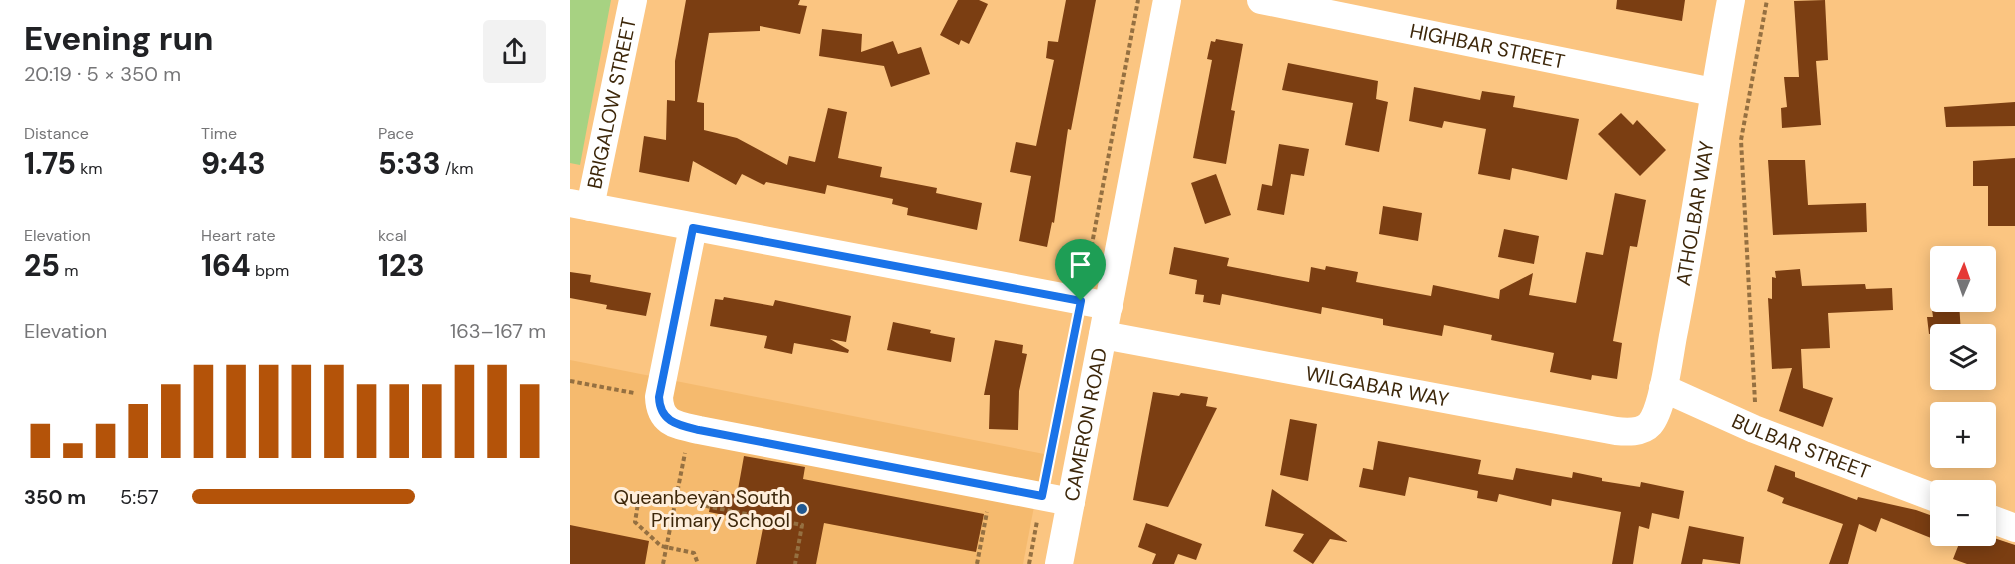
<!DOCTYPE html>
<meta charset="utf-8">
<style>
body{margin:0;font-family:"DM Sans",sans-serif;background:#f2f2f2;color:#202124;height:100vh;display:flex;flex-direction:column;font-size:22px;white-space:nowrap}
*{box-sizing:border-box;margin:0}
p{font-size:20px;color:#757577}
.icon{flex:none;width:33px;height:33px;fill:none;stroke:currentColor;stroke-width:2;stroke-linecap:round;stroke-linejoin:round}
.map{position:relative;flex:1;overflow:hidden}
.drawer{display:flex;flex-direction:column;background:#fff;width:570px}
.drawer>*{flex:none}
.needle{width:39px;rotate:2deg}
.buttons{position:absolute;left:1360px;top:246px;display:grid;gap:12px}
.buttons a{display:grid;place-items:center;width:66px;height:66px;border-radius:6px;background:#fff;box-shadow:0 3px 15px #0003;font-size:30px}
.pin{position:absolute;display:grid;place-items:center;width:51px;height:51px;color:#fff;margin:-62px -26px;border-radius:50% 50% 50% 0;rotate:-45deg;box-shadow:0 0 6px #0007}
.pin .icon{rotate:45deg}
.round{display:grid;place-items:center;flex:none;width:63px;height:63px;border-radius:6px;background:#f2f2f2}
.headline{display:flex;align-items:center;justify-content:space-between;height:102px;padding:0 24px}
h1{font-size:33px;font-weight:800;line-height:45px}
.figures{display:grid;grid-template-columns:repeat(3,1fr);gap:9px;height:102px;padding:6px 24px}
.figures div{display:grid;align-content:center}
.figures b{font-size:30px;font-weight:800}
.figures small{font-size:16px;font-weight:400}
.figures p{font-size:16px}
.chart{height:168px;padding:12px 24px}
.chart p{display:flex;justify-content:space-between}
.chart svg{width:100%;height:108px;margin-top:6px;stroke:#b45309;stroke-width:6}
ul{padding:0 24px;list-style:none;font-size:20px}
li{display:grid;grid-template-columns:96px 72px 1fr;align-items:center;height:45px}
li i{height:15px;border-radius:8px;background:#b45309}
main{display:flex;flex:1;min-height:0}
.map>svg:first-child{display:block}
</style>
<main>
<section class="drawer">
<div class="headline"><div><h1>Evening run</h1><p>20:19 · 5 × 350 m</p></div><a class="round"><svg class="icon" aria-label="share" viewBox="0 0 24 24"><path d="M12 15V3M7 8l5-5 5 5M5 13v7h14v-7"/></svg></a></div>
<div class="figures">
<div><p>Distance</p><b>1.75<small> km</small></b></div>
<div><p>Time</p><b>9:43</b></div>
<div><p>Pace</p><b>5:33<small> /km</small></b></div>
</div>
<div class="figures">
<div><p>Elevation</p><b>25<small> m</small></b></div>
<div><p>Heart rate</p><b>164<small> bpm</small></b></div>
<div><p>kcal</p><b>123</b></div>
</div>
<div class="chart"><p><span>Elevation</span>163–167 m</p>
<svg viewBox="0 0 160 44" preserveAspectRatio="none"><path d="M5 44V30M15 44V38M25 44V30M35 44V22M45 44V14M55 44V6M65 44V6M75 44V6M85 44V6M95 44V6M105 44V14M115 44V14M125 44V14M135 44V6M145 44V6M155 44V14"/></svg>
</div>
<ul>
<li><b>350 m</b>5:57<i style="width:63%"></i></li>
</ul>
</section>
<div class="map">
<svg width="1445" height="564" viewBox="0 0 1445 564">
<rect width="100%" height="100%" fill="#fbc581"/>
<path fill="#f5ba6e" d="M 0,360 L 474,454 L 453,564 L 0,564 Z"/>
<path fill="#a7d282" d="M 0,0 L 41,0 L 10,165 L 0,163 Z"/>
<path fill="#7b3e12" d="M 116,0 L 230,0 L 228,5 L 237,6 L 230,34 L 190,26 L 190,31 L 139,33 L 127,102 L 134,103 L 134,130 L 167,138 L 217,165 L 219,156 L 245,162 L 258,108 L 277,112 L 268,158 L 312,167 L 310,177 L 367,188 L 366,193 L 412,203 L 407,230 L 337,215 L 338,208 L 322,204 L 323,199 L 257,185 L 255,194 L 196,182 L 194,185 L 172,174 L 166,185 L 123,161 L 119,182 L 69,172 L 74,136 L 96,140 L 97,100 L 105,101 L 105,61 Z
M 388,0 L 409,0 L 418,4 L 399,44 L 391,40 L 389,45 L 370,35 Z
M 496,0 L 526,0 L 501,130 L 498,129 L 484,223 L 482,222 L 477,247 L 449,241 L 461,176 L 440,172 L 446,142 L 466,146 L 484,60 L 476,58 L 478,41 L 488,42 Z
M 1047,0 L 1115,0 L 1112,21 L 1046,9 Z
M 1255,0 L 1258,60 L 1246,61 L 1251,125 L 1212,128 L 1211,108 L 1217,107 L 1214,77 L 1229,77 L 1224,1 Z
M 252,29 L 292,34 L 291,52 L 323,41 L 328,54 L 351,47 L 360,74 L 321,87 L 314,66 L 249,56 Z
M 646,39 L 673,44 L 661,110 L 665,111 L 656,164 L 623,158 L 642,60 L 637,59 L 641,41 L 645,42 Z
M 718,63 L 808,81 L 806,99 L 818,102 L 809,152 L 775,145 L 783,103 L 712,90 Z
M 844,87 L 910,100 L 912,91 L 945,96 L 943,107 L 1009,119 L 997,180 L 942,168 L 940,180 L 908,174 L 916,129 L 874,121 L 872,128 L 839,121 Z
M 1445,102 L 1445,126 L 1376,127 L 1374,107 Z
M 1051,113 L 1063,125 L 1067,120 L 1096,150 L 1070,176 L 1028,134 Z
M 709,144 L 739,149 L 734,176 L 721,174 L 714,215 L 687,210 L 692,184 L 702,186 Z
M 1445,158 L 1445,226 L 1418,226 L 1418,186 L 1403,186 L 1403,161 Z
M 1198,160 L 1235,160 L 1238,205 L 1296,203 L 1297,232 L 1203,235 Z
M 646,174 L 661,215 L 635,224 L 621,183 Z
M 1045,193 L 1076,200 L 1067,247 L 1060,246 L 1043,341 L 1052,343 L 1047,379 L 1022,375 L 1021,380 L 980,372 L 984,353 L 921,340 L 922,335 L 874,325 L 872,336 L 813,325 L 813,319 L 752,307 L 751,314 L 652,294 L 650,305 L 633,302 L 634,295 L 625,294 L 627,280 L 599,274 L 604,247 L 659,258 L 657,266 L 739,282 L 741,267 L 755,270 L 756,266 L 788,272 L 786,282 L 861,296 L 863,285 L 929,299 L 930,290 L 963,273 L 959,295 L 1006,303 L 1016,252 L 1033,255 Z
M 813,206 L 852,213 L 848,241 L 809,234 Z
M 934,229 L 969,236 L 964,264 L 928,257 Z
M 1230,269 L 1232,286 L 1295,284 L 1296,289 L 1322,288 L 1323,310 L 1258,313 L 1260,348 L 1231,349 L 1233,388 L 1263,398 L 1253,427 L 1209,411 L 1222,368 L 1202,369 L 1198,298 L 1202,299 L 1202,277 L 1206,278 L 1205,271 Z
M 0,272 L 21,275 L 20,282 L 81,293 L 76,316 L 36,309 L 37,305 L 0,298 Z
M 154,297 L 203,306 L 205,300 L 281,316 L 276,342 L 260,339 L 279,350 L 278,353 L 224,343 L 222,354 L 194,348 L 197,336 L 140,326 L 145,299 L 153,300 Z
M 1361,302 L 1389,302 L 1391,334 L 1359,334 L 1357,317 L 1363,317 Z
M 323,322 L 361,330 L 360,333 L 385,338 L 381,362 L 317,350 Z
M 425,340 L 453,345 L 452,353 L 457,354 L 449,391 L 448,430 L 419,429 L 420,395 L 414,395 Z
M 583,392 L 609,396 L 611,393 L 638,397 L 636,406 L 647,408 L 598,507 L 563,500 Z
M 720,419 L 747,424 L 738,481 L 710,475 Z
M 808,441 L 911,460 L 908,474 L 943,480 L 946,468 L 1002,478 L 1003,472 L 1032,478 L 1032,481 L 1070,487 L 1071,482 L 1114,491 L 1109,519 L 1082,513 L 1079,529 L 1069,526 L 1063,564 L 1042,564 L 1051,512 L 982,499 L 981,506 L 929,494 L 927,502 L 907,498 L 908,491 L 839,477 L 835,496 L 789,487 L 793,468 L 803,470 Z
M 174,456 L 235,467 L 233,479 L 414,514 L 406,552 L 254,523 L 246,564 L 186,564 L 194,523 L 139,512 L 143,490 L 167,495 Z
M 1205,465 L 1225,472 L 1225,477 L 1287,500 L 1288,497 L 1346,510 L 1371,519 L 1371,542 L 1311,518 L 1306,532 L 1289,524 L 1278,564 L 1259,564 L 1273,524 L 1212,503 L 1214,498 L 1197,491 Z
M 702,489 L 764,532 L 778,542 L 760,539 L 743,564 L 723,551 L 734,534 L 695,526 Z
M 576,523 L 632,544 L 626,560 L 608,554 L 604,564 L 582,564 L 586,554 L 568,547 Z
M 0,525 L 79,541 L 75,564 L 0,564 Z
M 1119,526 L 1174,537 L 1170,564 L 1133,559 L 1132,564 L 1111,564 Z
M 1392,536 L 1418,536 L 1445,545 L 1445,564 L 1397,564 L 1383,559 Z"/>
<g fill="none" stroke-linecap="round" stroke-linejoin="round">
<path stroke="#957041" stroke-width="4" stroke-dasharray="4.5 3" stroke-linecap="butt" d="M 516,276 L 568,0
M 0,381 L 64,393
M 1185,402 L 1171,140 L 1197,0
M 477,472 L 506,323
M 70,491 L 65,522 L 91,546 L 124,553 L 128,564
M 106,500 L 232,525 L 225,564
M 93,564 L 115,453
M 407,564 L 417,512
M 459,564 L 467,521"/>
<g stroke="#fff" stroke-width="28">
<path id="s1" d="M 691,0 L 1143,92"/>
<path d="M 0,203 L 539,306"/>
<path id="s2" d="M 20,207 L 63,0"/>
<path d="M 123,227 L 89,397 C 90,424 107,425 129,430 L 501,502"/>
<path id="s3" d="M 533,335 L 1046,431 C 1056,432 1072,433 1080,424 C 1093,409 1099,357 1103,336 C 1125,225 1140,112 1161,0"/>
<path id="s4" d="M 1093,388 L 1184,429 L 1371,500"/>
<path d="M 1416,517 L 1445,528"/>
<path id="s5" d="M 489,564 L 597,0"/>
</g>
</g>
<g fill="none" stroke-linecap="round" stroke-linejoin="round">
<defs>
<path id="route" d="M 123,228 L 511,301 L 472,496 L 129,430 C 108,425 90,422 89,397 Z"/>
</defs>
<use href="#route" stroke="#fff" stroke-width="12"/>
<use href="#route" stroke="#1a73e8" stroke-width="8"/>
</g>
<circle fill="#225991" stroke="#ffeeda" stroke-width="2" cx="232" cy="509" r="6"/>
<g text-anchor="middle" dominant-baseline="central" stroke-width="6" stroke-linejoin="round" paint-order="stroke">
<g font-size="20" fill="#3d270a" stroke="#ffeeda">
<text stroke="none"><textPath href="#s1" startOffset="231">HIGHBAR STREET</textPath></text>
<text stroke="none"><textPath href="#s2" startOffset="106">BRIGALOW STREET</textPath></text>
<text stroke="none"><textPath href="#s3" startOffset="774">ATHOLBAR WAY</textPath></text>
<text stroke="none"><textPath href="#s3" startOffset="279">WILGABAR WAY</textPath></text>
<text stroke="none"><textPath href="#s5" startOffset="142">CAMERON ROAD</textPath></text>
<text stroke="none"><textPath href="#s4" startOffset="150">BULBAR STREET</textPath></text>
</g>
<g font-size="20" fill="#3d270a" stroke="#ffeeda" text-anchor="end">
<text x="220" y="497">Queanbeyan South<tspan x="220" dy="23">Primary School</tspan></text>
</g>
</g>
</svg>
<div class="buttons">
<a><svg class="needle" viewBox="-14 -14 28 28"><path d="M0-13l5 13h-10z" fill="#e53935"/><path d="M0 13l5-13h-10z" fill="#757577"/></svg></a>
<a><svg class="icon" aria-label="layers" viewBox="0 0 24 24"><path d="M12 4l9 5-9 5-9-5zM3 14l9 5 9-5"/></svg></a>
<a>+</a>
<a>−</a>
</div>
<div class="pin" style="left:511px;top:301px;background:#1e9e55"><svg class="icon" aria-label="arrive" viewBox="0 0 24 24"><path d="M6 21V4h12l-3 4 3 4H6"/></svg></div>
</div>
</main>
